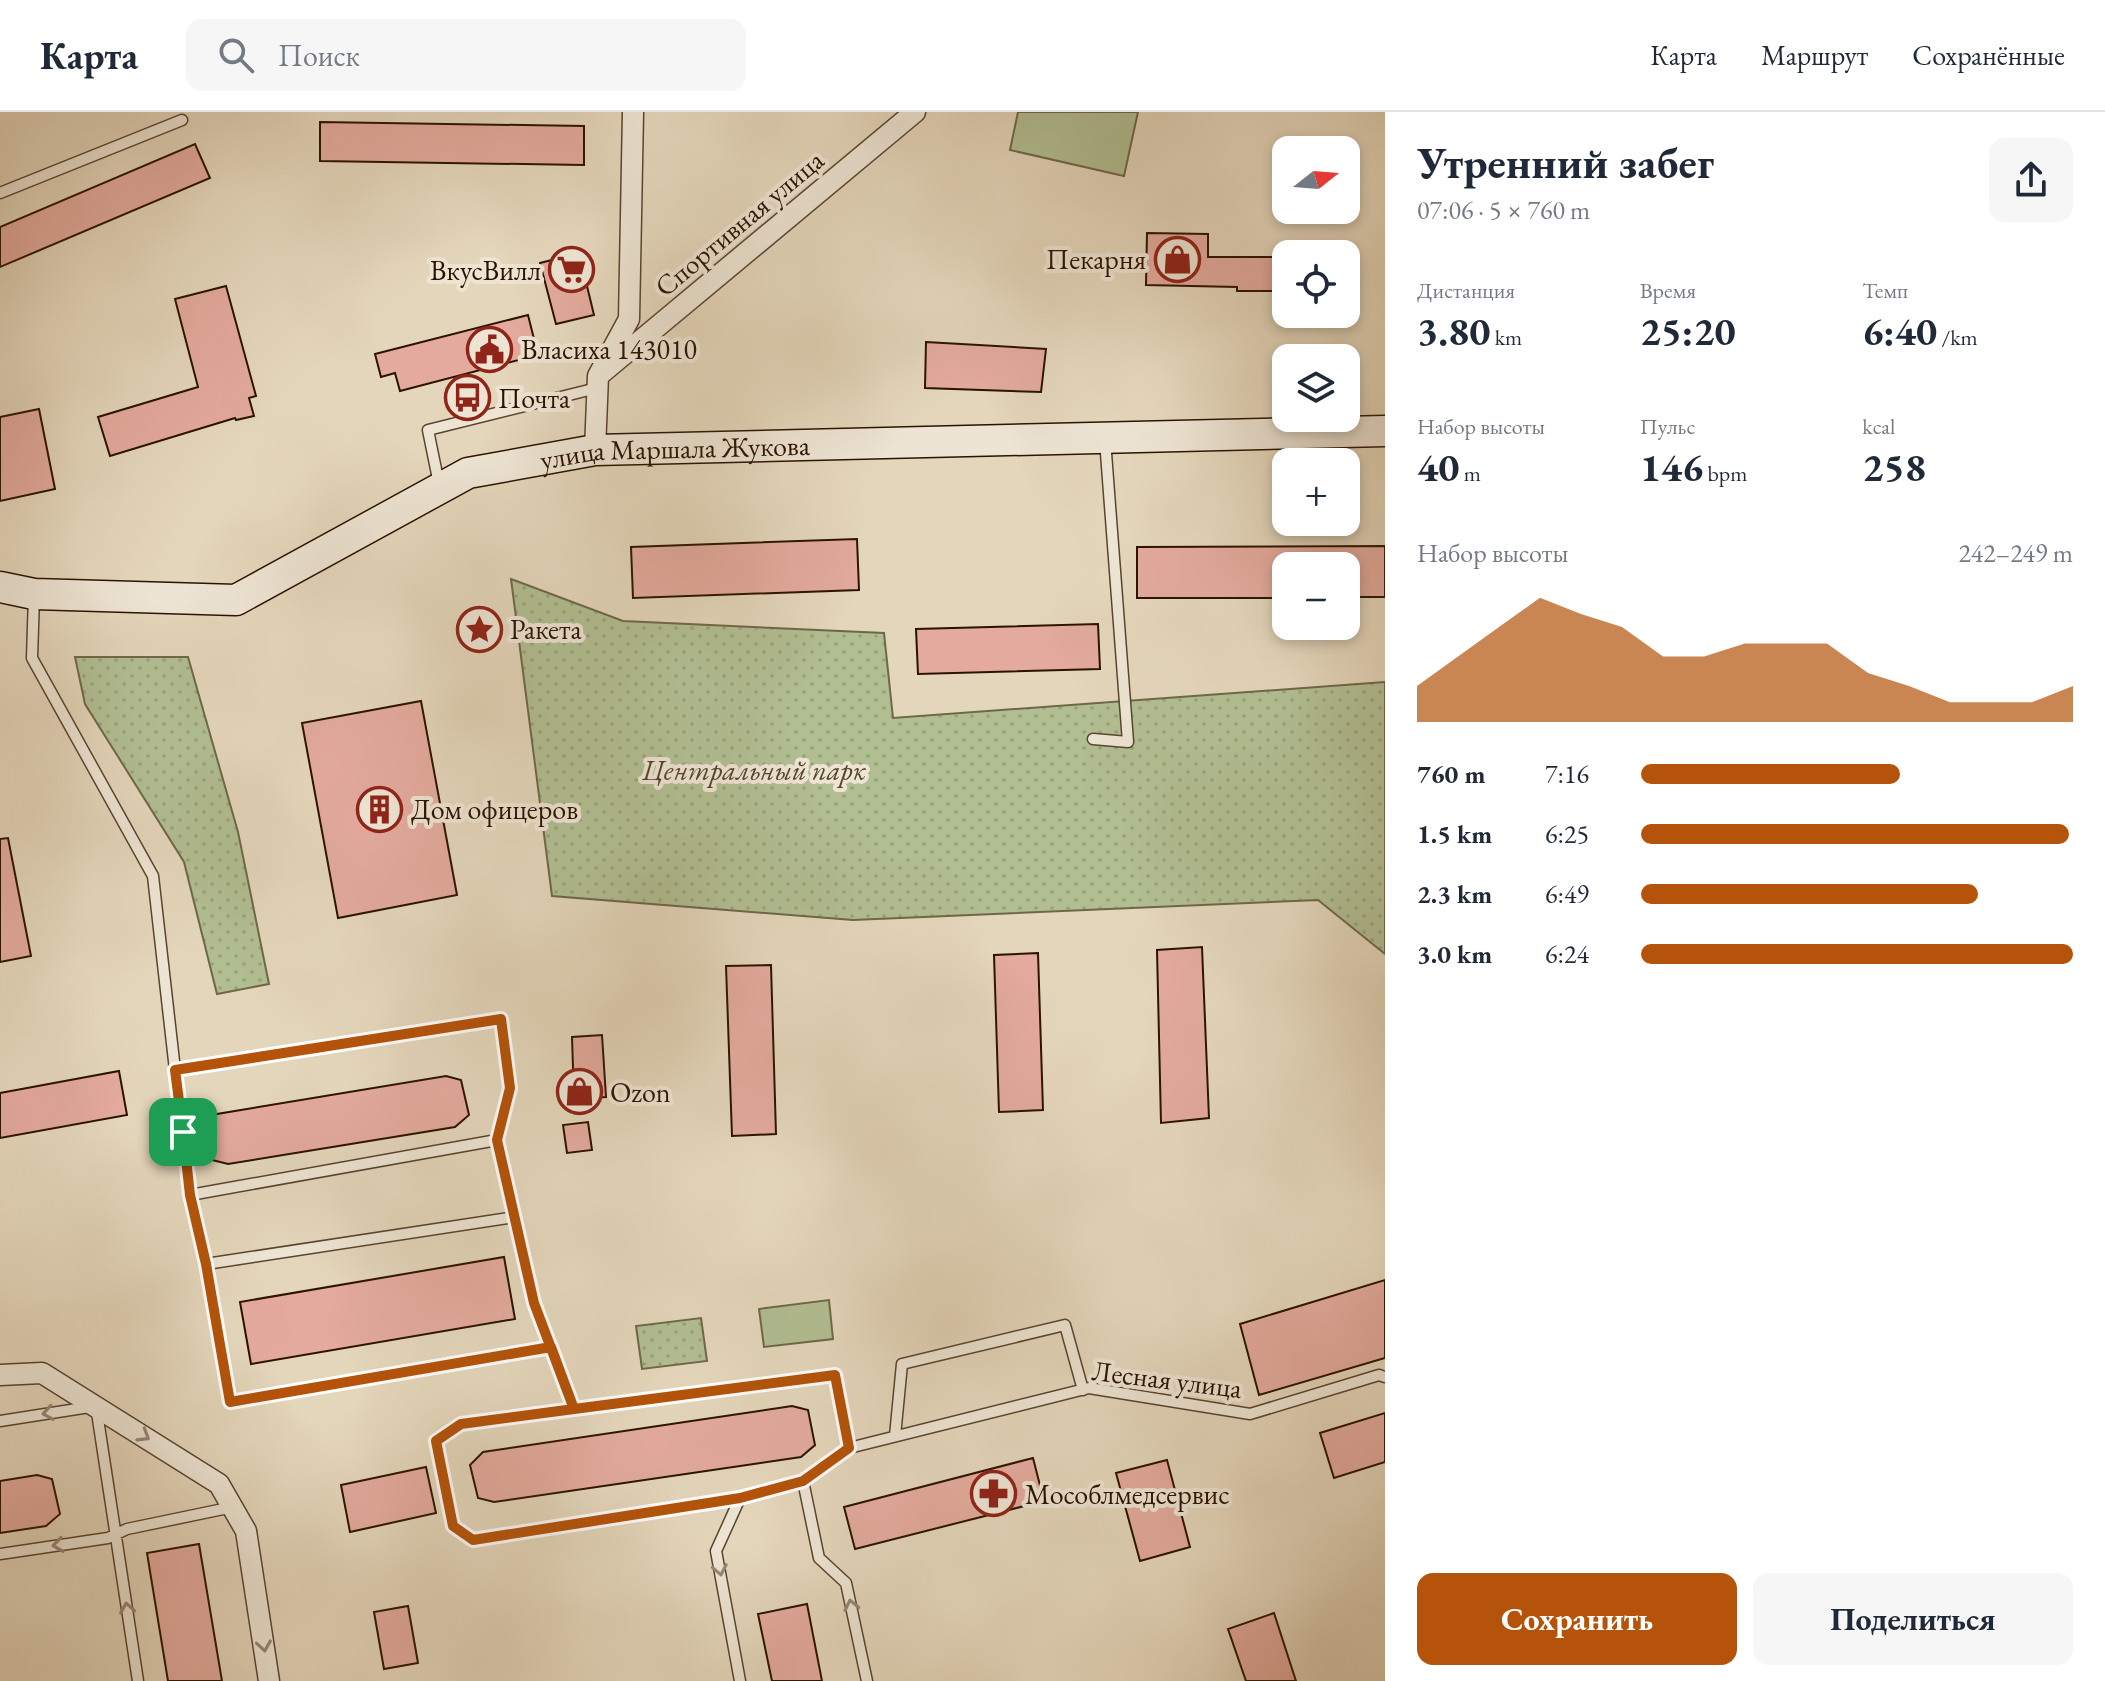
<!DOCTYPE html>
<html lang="ru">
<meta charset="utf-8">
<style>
body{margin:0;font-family:"EB Garamond",serif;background:#f6f6f7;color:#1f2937;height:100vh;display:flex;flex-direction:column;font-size:30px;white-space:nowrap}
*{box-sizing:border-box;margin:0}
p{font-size:26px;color:#747a83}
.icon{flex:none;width:44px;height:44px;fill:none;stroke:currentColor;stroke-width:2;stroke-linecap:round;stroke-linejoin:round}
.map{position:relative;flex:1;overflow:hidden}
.details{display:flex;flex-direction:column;background:#fff;width:720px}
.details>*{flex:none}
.needle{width:52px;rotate:73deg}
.controls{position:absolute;left:1272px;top:24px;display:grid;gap:16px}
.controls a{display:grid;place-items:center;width:88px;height:88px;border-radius:16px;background:#fff;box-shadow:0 4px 12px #0003;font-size:40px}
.pin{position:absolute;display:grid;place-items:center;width:68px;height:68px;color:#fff;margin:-34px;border-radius:16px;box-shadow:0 4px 12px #0006}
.round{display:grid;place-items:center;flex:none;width:84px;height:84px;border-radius:16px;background:#f6f6f7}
.summary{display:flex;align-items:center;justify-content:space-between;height:136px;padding:0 32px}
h1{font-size:44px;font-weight:700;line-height:60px}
.stats{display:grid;grid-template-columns:repeat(3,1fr);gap:12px;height:136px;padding:8px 32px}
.stats div{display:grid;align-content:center}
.stats b{font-size:40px;font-weight:700}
.stats small{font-size:22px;font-weight:400}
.stats p{font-size:22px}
.chart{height:224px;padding:16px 32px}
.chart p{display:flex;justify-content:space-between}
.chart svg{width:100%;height:144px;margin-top:8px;fill:#b45309;opacity:.7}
.action{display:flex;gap:16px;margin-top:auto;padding:16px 32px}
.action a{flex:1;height:92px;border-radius:16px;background:#b45309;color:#fff;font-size:32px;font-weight:700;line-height:92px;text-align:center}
.action a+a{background:#f6f6f7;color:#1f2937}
ul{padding:0 32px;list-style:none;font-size:26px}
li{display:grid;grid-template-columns:128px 96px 1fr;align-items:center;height:60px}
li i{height:20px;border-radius:10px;background:#b45309}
header{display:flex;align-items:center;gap:48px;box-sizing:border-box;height:112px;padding:0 40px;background:#fff;border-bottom:2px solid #e0e1e3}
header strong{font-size:38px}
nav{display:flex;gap:44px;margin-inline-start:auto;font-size:28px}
.search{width:560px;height:72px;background:#f6f6f7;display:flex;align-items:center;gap:20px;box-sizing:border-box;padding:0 28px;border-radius:16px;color:#747a83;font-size:30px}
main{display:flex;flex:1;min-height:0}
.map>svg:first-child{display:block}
</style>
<header>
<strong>Карта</strong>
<div class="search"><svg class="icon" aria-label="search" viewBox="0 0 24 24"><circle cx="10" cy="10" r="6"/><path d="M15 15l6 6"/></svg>Поиск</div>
<nav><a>Карта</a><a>Маршрут</a><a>Сохранённые</a></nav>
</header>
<main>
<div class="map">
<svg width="1385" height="1569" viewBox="0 0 1385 1569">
<defs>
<pattern id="park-dots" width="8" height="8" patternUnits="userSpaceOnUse" patternTransform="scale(2)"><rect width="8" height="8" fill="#b1be92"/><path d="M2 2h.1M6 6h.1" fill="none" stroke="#98a27c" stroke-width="1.8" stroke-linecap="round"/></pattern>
</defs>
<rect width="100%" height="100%" fill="#e4d6bb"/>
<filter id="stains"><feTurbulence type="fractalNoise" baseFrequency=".0025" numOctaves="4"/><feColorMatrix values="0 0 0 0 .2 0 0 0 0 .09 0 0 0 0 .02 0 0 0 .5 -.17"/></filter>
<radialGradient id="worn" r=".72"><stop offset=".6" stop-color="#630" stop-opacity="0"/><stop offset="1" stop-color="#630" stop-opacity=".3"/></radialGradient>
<path fill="url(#park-dots)" stroke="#6e6849" stroke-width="2" d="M 511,467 L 623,509 L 884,521 L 893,606 L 1385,570 L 1385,842 L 1318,788 L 853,808 L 552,784 Z
M 75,545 L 188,545 L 238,720 L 269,872 L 217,882 L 184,750 L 85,592 Z
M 701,1206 L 707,1249 L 642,1257 L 636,1214 Z"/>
<path fill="#b1be92" stroke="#6e6849" stroke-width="2" d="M 1018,0 L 1138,0 L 1124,64 L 1010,38 Z
M 829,1188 L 833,1227 L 764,1235 L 759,1197 Z"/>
<path fill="#e3aa9d" stroke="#2b1300" stroke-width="2" d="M 320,10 L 584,14 L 584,53 L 320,49 Z
M 195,32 L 210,66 L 0,155 L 0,115 Z
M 1147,121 L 1208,122 L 1208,145 L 1281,145 L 1281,179 L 1237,179 L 1237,175 L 1146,173 Z
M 579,141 L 594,203 L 556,212 L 540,151 Z
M 226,174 L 256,284 L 249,286 L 254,304 L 236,308 L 235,306 L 110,344 L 98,305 L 198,275 L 175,187 Z
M 528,203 L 538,243 L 400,279 L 395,261 L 381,265 L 375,242 Z
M 926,230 L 1046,237 L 1041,280 L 925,276 Z
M 39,297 L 55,377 L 0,389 L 0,305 Z
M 857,427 L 859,478 L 633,486 L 631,435 Z
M 1385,434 L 1385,485 L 1346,485 L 1346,454 L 1286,454 L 1286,486 L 1137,486 L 1137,435 Z
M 1098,512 L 1100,557 L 918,562 L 916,517 Z
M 421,589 L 457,783 L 338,806 L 302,611 Z
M 8,726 L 31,844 L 0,850 L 0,727 Z
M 1202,835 L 1209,1006 L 1161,1011 L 1157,838 Z
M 1038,841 L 1043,998 L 999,1000 L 994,843 Z
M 771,853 L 776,1022 L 732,1024 L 726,854 Z
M 602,923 L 606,985 L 574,987 L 572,925 Z
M 119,959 L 127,1003 L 0,1026 L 0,981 Z
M 446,964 L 461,968 L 469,1003 L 455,1015 L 228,1052 L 212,1048 L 203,1015 L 217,1002 Z
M 588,1010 L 592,1038 L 567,1041 L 563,1013 Z
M 504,1145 L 515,1207 L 251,1252 L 240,1190 Z
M 1385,1168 L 1385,1246 L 1259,1283 L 1240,1212 Z
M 792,1294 L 808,1298 L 815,1333 L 801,1345 L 494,1390 L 478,1386 L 470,1353 L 483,1340 Z
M 1385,1301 L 1385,1350 L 1334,1366 L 1320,1321 Z
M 1033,1346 L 1044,1389 L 855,1437 L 844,1395 Z
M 1167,1348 L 1190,1435 L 1140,1449 L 1116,1361 Z
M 426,1355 L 436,1401 L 350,1420 L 341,1373 Z
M 37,1363 L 52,1367 L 60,1402 L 46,1414 L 0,1421 L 0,1369 Z
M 199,1432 L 222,1569 L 168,1569 L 147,1441 Z
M 807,1492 L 822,1569 L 772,1569 L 758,1502 Z
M 408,1494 L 418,1551 L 384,1557 L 374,1500 Z
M 1274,1501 L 1296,1569 L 1246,1569 L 1228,1517 Z"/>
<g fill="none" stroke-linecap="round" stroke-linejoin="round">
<defs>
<path id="lane" d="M 0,81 L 182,8
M 439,372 L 428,318 L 597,276
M 34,484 L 32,546 L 153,764 L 175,958
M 1093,627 L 1128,630 L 1105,328
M 190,1083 L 175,958 L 501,907 L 510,976 L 497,1028
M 515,1105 L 206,1152 L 190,1083 L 497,1028 L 534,1191 L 574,1297
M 206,1152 L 230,1290 L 551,1235
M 0,1309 L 96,1294 L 138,1569
M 895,1324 L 902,1252 L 1065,1213 L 1083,1278
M 849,1336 L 835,1263 L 461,1312 L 436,1329 L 453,1414 L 473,1428 L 740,1386 L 803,1369 L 849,1336 L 1089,1276 L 1250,1302 L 1379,1263 L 1385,1265
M 803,1369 L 819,1446 L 846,1471 L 867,1569
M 740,1386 L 716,1439 L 740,1569
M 0,1442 L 108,1426 L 127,1417 L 233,1395"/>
<path id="street" d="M 598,264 L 915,0
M 595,338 L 598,264 L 629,207 L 633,0
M 0,1263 L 42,1261 L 219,1372 L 246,1419 L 269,1569"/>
<g id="secondary">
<path id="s1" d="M 0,475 L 34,482 L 236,488 L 468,361 L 595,338 L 1385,319"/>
</g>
</defs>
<use href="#lane" stroke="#59442f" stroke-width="13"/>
<use href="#street" stroke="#59442f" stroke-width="23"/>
<use href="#secondary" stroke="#2b1300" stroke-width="33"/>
<use href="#lane" stroke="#ede4d3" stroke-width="10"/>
<use href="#street" stroke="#ede4d3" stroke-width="20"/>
<use href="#secondary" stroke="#ede4d3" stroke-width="30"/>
</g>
<defs><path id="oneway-chevron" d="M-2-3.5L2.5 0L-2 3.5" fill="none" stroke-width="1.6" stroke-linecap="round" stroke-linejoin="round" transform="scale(2)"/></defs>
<g stroke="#968674">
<use href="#oneway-chevron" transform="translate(48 1301) rotate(171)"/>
<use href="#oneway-chevron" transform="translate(144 1324) rotate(32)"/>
<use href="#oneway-chevron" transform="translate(58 1433) rotate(172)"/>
<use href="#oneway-chevron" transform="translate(720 1458) rotate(79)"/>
<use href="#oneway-chevron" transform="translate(851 1493) rotate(-102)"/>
<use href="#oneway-chevron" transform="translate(127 1496) rotate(-99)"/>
<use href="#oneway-chevron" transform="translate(264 1534) rotate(81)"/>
</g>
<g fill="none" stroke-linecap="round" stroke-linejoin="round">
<defs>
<path id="route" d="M 183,1020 L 190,1083 L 206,1152 L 230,1290 L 551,1235 L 574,1297 L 835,1263 L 849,1336 L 803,1369 L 740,1386 L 473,1428 L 453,1414 L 436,1329 L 461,1312 L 574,1297 L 534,1191 L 497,1028 L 510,976 L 501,907 L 175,958 L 183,1020"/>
</defs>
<use href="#route" stroke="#fff" stroke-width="16"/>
<use href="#route" stroke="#b45309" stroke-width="10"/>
</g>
<defs>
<symbol id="shop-ring" viewBox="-11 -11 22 22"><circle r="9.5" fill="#ede4d3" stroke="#8f2418" stroke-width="1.5"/><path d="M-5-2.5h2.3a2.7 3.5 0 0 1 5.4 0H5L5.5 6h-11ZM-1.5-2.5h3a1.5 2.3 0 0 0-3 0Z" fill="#8f2418"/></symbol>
<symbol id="supermarket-ring" viewBox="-11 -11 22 22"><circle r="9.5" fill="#ede4d3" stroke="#8f2418" stroke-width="1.5"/><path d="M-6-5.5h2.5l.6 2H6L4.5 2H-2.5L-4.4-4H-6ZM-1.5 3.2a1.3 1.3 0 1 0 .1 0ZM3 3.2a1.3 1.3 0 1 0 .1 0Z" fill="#8f2418"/></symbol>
<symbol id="civic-ring" viewBox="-11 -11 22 22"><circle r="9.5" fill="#ede4d3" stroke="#8f2418" stroke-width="1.5"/><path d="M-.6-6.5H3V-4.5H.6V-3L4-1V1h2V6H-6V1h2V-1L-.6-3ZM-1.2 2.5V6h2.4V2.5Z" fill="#8f2418"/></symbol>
<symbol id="bus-ring" viewBox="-11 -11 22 22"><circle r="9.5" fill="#ede4d3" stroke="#8f2418" stroke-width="1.5"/><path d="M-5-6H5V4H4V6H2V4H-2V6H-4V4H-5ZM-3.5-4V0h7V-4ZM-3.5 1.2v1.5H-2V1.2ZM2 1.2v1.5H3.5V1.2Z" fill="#8f2418"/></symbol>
<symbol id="sight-ring" viewBox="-11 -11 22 22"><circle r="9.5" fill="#ede4d3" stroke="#8f2418" stroke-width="1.5"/><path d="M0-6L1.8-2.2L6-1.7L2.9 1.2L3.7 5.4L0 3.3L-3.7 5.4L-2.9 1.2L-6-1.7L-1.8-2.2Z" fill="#8f2418"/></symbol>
<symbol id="building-ring" viewBox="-11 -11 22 22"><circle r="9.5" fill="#ede4d3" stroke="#8f2418" stroke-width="1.5"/><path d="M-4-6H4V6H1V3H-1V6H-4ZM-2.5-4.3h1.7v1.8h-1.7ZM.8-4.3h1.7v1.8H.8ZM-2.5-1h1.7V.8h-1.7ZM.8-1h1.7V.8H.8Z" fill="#8f2418"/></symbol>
<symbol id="pharmacy-ring" viewBox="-11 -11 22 22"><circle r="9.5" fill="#ede4d3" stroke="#8f2418" stroke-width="1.5"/><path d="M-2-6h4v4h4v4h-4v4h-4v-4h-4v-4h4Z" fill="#8f2418"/></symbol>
</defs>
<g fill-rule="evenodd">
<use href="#shop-ring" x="1152" y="122" width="51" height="51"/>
<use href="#supermarket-ring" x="546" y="132" width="51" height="51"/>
<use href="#civic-ring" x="464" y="212" width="51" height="51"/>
<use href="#bus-ring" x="442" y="260" width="51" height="51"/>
<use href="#sight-ring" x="454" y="492" width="51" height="51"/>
<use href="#building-ring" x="354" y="672" width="51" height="51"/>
<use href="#shop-ring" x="554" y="954" width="51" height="51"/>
<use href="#pharmacy-ring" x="968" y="1356" width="51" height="51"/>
</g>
<g text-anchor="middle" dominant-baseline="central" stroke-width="8" stroke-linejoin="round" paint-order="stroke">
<g font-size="28" fill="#2b1300" stroke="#ede4d3">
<text transform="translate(739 111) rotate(-40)">Спортивная улица</text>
<text stroke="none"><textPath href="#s1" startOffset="710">улица Маршала Жукова</textPath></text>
<text transform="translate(1167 1267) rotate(7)">Лесная улица</text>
</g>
<g font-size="28" fill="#2b1300" stroke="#ede4d3" text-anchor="start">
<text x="1146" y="147" text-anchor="end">Пекарня</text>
<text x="541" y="158" text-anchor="end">ВкусВилл</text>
<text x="521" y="237">Власиха 143010</text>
<text x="498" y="286">Почта</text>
<text x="510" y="517">Ракета</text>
<text x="411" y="697">Дом офицеров</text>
<text x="610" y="980">Ozon</text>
<text x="1025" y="1382">Мособлмедсервис</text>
</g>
<g font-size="28" font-style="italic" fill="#53462c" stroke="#ede4d3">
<text x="754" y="658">Центральный парк</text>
</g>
</g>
<rect width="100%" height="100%" filter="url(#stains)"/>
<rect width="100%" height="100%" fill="url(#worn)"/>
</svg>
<div class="controls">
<a><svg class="needle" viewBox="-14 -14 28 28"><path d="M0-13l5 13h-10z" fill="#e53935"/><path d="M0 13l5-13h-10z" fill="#747a83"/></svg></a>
<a><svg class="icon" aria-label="locate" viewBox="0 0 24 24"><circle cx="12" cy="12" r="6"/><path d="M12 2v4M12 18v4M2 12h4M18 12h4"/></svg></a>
<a><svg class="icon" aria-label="layers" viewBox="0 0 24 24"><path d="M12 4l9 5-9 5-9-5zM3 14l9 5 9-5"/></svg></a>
<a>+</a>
<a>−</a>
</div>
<div class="pin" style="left:183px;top:1020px;background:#1e9e55"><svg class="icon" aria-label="arrive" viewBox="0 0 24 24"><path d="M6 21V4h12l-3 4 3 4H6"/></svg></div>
</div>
<section class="details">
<div class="summary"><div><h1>Утренний забег</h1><p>07:06 · 5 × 760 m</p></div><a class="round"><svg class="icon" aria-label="share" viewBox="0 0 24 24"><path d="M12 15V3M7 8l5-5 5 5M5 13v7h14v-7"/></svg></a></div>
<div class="stats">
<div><p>Дистанция</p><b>3.80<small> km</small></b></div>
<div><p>Время</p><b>25:20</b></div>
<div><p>Темп</p><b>6:40<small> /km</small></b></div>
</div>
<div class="stats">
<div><p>Набор высоты</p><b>40<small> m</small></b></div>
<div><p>Пульс</p><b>146<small> bpm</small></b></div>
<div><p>kcal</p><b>258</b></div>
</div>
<div class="chart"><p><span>Набор высоты</span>242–249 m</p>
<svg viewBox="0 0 160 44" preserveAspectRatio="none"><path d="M0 44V33L10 24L20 15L30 6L40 11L50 15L60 24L70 24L80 20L90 20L100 20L110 29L120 33L130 38L140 38L150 38L160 33V44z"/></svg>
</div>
<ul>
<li><b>760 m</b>7:16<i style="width:60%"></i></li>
<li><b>1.5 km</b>6:25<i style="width:99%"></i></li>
<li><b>2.3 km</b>6:49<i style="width:78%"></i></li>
<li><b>3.0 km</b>6:24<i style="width:100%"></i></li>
</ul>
<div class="action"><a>Сохранить</a><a>Поделиться</a></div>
</section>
</main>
